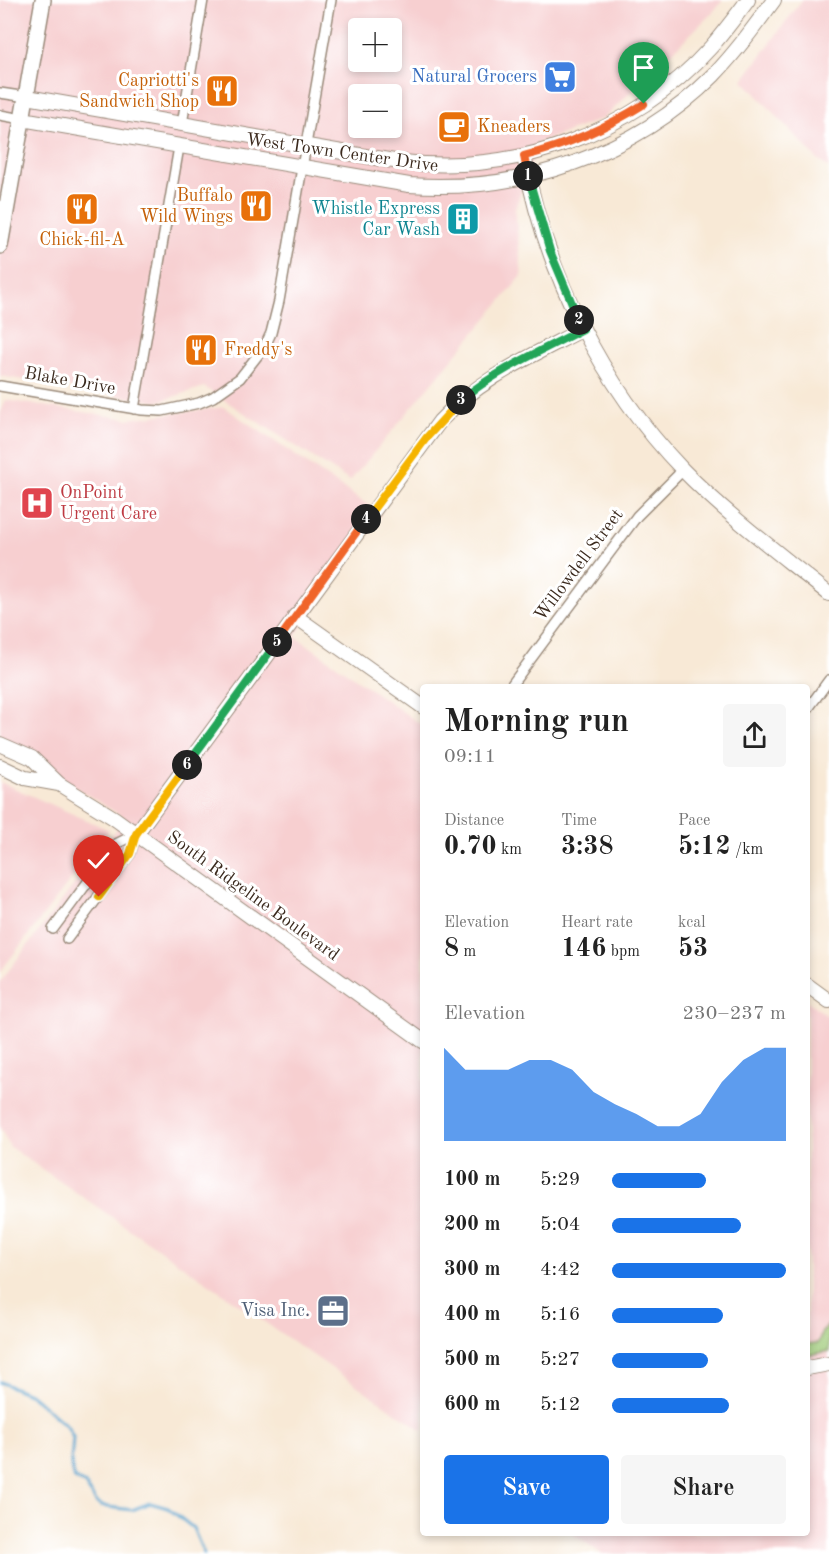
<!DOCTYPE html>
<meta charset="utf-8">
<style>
body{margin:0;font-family:"Old Standard TT",serif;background:#f6f6f6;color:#222;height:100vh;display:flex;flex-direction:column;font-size:22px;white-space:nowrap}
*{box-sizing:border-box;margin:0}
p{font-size:20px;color:#767676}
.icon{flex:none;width:33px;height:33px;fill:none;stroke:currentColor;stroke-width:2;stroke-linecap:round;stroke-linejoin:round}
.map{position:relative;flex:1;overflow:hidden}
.sheet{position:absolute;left:420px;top:684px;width:390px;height:852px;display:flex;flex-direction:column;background:#fff;border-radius:6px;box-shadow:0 3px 9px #0003}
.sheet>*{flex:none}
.buttons{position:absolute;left:348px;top:18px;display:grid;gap:12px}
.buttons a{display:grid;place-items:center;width:54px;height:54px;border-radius:6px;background:#fff;box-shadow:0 3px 9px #0003;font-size:30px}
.pin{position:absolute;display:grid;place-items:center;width:51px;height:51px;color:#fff;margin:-62px -26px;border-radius:50% 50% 50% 0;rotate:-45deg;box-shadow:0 0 6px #0007}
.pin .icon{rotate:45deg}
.km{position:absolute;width:30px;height:30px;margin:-15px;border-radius:50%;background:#222;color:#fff;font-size:16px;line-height:30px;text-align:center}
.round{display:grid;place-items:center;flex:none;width:63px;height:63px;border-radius:6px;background:#f6f6f6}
.head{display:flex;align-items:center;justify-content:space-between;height:102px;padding:0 24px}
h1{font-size:33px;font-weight:800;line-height:45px}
.figures{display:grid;grid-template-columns:repeat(3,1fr);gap:9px;height:102px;padding:6px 24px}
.figures div{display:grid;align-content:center}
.figures b{font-size:26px;font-weight:800}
.figures small{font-size:16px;font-weight:400}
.figures p{font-size:16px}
.chart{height:168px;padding:12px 24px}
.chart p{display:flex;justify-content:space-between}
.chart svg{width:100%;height:108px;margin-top:6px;fill:#1a73e8;opacity:.7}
.action{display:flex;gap:12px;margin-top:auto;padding:12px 24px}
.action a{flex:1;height:69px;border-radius:6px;background:#1a73e8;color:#fff;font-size:24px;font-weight:800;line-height:69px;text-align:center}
.action a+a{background:#f6f6f6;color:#222}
ul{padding:0 24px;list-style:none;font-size:20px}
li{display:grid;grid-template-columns:96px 72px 1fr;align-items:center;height:45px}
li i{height:15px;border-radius:8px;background:#1a73e8}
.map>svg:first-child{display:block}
</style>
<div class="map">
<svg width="829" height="1554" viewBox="0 0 829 1554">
<rect width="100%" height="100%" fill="#fff"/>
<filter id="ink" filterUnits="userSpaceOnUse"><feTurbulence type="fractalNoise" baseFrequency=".0167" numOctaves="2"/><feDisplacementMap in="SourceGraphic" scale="12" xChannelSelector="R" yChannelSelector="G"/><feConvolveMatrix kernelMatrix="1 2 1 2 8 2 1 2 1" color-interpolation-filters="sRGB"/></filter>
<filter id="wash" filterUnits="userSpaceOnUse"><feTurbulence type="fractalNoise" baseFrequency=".008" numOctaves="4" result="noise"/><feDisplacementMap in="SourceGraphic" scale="24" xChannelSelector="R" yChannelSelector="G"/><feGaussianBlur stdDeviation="1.35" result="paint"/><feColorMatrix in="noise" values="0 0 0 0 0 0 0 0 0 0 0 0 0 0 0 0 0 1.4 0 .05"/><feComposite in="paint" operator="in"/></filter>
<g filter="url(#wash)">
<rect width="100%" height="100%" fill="#f8e9d6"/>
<path fill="#f7cfd0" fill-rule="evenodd" d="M 0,0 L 723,0 L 712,13 L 604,118 L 538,143 L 515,209 L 522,276 L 350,481 L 204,387 L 157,402 L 0,376 ZM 358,28 L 392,28 L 392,62 L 358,62 ZM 358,94 L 392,94 L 392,128 L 358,128 Z
M 802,0 L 829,0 L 829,168 L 818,160 L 743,80 Z
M 5,400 L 128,419 L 224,407 L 381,514 L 295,636 L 423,726 L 423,1431 L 10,1147 L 0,1127 L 0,982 L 125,818 L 0,741 L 0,415 Z
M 0,782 L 109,830 L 0,972 Z
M 807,1001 L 829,1017 L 829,1554 L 602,1554 L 572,1533 L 807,1533 Z"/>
<path fill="#9dc977" stroke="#6c7a4a" stroke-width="1.5" d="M 829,1325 L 829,1351 L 807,1355 L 807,1344 L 818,1343 L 822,1331 Z"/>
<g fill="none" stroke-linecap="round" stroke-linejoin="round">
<path stroke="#55a3ce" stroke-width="3" d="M 0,1382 L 31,1395 L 67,1426 L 73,1437 L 71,1464 L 74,1478 L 85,1484 L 95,1501 L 101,1506 L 132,1510 L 150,1503 L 168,1508 L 193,1528 L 204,1554"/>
</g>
</g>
<g filter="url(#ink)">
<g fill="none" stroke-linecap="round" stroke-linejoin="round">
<defs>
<path id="street" d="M 0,93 L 27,97
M 0,115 L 22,119
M 182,124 L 203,0
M 0,386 L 142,410 L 162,411 L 199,403 L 213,397 L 240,378 L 265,346 L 271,333 L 279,301 L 331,0
M 134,409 L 179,147
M 510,687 L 637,516 L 683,470
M 807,710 L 829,680
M 53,929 L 116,844 L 136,834
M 67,939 L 130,854 L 136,834"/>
<path id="secondary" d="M 27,97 L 394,161 C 511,177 632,135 711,47 C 724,32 736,16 748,0
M 22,119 L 409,185 C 521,193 634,155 714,75 C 736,52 755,26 774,0
M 524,156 C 545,271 601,385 683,470 C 727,515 780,554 829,594
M 295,616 L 423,707
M 0,744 L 32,758 L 59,784 L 114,818 L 423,1041
M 0,766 L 25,778 L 59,784
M 136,834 L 440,421 C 480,378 532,356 583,329
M 807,985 L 829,1001
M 807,1368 L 829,1364"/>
<path id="primary" d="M 0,246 L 43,0"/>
</defs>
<use href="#street" stroke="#9a8a7a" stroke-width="12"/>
<use href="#secondary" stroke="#9a8a7a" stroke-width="16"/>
<use href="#primary" stroke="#9a8a7a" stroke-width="18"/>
<use href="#street" stroke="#fff" stroke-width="9"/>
<use href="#secondary" stroke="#fff" stroke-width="14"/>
<use href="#primary" stroke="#fff" stroke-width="15"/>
</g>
</g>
<g fill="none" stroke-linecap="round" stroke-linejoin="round" filter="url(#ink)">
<defs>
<path id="split-1" d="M 528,176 L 524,156 C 568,145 606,128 644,104"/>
<path id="split-2" d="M 528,176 L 550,251 L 579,320"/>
<path id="split-3" d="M 461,400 C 497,370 541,351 583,329 L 579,320"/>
<path id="split-4" d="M 366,519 L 427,437 L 461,400"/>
<path id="split-5" d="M 277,642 L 366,519"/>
<path id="split-6" d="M 187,765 L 277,642"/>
<path id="split-7" d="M 99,897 L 130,854 L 136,834 L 187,765"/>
</defs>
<use href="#split-1" stroke="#fff" stroke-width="12"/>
<use href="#split-2" stroke="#fff" stroke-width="12"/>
<use href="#split-3" stroke="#fff" stroke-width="12"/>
<use href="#split-4" stroke="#fff" stroke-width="12"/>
<use href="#split-5" stroke="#fff" stroke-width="12"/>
<use href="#split-6" stroke="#fff" stroke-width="12"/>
<use href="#split-7" stroke="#fff" stroke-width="12"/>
<use href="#split-1" stroke="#f0652b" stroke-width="8"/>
<use href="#split-2" stroke="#22a559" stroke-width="8"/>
<use href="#split-3" stroke="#22a559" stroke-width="8"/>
<use href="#split-4" stroke="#f5b400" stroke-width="8"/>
<use href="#split-5" stroke="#f0652b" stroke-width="8"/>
<use href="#split-6" stroke="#22a559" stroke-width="8"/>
<use href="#split-7" stroke="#f5b400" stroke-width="8"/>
</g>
<defs>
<symbol id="supermarket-square" viewBox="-11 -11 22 22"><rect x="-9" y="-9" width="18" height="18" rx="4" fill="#3f7fe0" stroke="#fff"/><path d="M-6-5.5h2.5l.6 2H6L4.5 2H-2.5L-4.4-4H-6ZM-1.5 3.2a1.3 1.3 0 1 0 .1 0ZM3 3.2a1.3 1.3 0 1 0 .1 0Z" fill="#fff"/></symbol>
<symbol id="restaurant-square" viewBox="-11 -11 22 22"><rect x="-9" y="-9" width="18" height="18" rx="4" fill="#e8710a" stroke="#fff"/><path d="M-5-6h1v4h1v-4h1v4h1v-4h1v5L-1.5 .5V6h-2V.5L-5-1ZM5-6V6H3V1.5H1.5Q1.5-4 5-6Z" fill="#fff"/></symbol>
<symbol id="cafe-square" viewBox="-11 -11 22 22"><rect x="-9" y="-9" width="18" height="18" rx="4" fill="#e8710a" stroke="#fff"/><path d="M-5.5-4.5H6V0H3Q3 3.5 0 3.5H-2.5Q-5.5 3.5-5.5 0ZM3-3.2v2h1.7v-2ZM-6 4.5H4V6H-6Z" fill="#fff"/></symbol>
<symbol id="building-square" viewBox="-11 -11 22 22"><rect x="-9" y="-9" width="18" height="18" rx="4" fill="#0f9aa8" stroke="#fff"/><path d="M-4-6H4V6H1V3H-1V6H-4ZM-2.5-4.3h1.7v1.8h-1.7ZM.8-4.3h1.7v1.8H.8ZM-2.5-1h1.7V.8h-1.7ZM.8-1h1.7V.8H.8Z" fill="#fff"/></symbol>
<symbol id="hospital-square" viewBox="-11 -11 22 22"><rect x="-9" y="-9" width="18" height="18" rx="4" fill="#e0444e" stroke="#fff"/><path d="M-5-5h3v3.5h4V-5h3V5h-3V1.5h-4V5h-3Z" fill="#fff"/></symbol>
<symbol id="office-square" viewBox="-11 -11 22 22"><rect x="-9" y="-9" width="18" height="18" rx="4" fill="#5c6f8a" stroke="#fff"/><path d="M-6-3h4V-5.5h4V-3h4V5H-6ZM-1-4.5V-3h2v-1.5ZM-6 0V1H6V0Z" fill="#fff"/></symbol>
</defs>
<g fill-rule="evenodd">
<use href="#supermarket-square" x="541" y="58" width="38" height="38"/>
<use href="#restaurant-square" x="203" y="72" width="38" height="38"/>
<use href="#cafe-square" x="435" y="108" width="38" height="38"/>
<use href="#restaurant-square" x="237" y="187" width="38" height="38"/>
<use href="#restaurant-square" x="63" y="190" width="38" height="38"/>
<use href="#building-square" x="444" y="200" width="38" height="38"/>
<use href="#restaurant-square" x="182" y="331" width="38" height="38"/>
<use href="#hospital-square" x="18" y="484" width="38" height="38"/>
<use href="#office-square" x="314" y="1292" width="38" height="38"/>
</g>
<g text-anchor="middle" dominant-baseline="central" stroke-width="6" stroke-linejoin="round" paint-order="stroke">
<g font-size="18" fill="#366cbe" stroke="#fff" text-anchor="end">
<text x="537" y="77">Natural Grocers</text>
</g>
<g font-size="18" fill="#c56008" stroke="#fff" text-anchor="end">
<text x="199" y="81">Capriotti's<tspan x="199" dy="21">Sandwich Shop</tspan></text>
<text x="477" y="127" text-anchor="start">Kneaders</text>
<text x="233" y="196">Buffalo<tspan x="233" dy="21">Wild Wings</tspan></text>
<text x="82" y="240" text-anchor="middle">Chick-fil-A</text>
<text x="224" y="350" text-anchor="start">Freddy's</text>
</g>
<g font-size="18" fill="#3b2a1e" stroke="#fff">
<text transform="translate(342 153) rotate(8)">West Town Center Drive</text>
<text transform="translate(70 381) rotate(10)">Blake Drive</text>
<text transform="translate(579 565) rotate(-53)">Willowdell Street</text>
<text transform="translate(253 896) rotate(36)">South Ridgeline Boulevard</text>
</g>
<g font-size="18" fill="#0d838f" stroke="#fff" text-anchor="end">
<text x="440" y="209">Whistle Express<tspan x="440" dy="21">Car Wash</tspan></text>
</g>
<g font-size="18" fill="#be3a42" stroke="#fff" text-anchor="start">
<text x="60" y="493">OnPoint<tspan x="60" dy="21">Urgent Care</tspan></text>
</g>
<g font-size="18" fill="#4e5e75" stroke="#fff" text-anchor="end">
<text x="310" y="1311">Visa Inc.</text>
</g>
</g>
</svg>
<div class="buttons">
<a>+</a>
<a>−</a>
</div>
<div class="pin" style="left:644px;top:104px;background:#1e9e55"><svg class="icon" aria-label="arrive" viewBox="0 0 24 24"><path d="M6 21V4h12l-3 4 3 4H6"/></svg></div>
<div class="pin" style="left:99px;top:897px;background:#d93025"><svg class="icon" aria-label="check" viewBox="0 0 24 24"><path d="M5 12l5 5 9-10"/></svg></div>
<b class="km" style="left:528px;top:176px">1</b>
<b class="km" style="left:579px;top:320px">2</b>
<b class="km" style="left:461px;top:400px">3</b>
<b class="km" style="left:366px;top:519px">4</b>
<b class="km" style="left:277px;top:642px">5</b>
<b class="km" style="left:187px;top:765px">6</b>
<section class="sheet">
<div class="head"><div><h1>Morning run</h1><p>09:11</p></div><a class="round"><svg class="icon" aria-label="share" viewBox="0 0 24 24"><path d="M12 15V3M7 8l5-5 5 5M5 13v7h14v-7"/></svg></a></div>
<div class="figures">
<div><p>Distance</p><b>0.70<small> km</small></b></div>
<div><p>Time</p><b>3:38</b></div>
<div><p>Pace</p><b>5:12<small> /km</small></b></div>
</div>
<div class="figures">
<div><p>Elevation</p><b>8<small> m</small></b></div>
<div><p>Heart rate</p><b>146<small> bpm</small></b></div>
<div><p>kcal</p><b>53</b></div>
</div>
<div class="chart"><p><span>Elevation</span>230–237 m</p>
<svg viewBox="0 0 160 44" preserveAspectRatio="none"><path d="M0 44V6L10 15L20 15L30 15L40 11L50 11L60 15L70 24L80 29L90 33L100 38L110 38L120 33L130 20L140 11L150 6L160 6V44z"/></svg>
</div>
<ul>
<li><b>100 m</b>5:29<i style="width:54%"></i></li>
<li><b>200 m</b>5:04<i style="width:74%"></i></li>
<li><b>300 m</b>4:42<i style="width:100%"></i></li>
<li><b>400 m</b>5:16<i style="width:64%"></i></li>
<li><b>500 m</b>5:27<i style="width:55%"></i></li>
<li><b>600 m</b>5:12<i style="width:67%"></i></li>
</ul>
<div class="action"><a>Save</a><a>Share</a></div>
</section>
</div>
